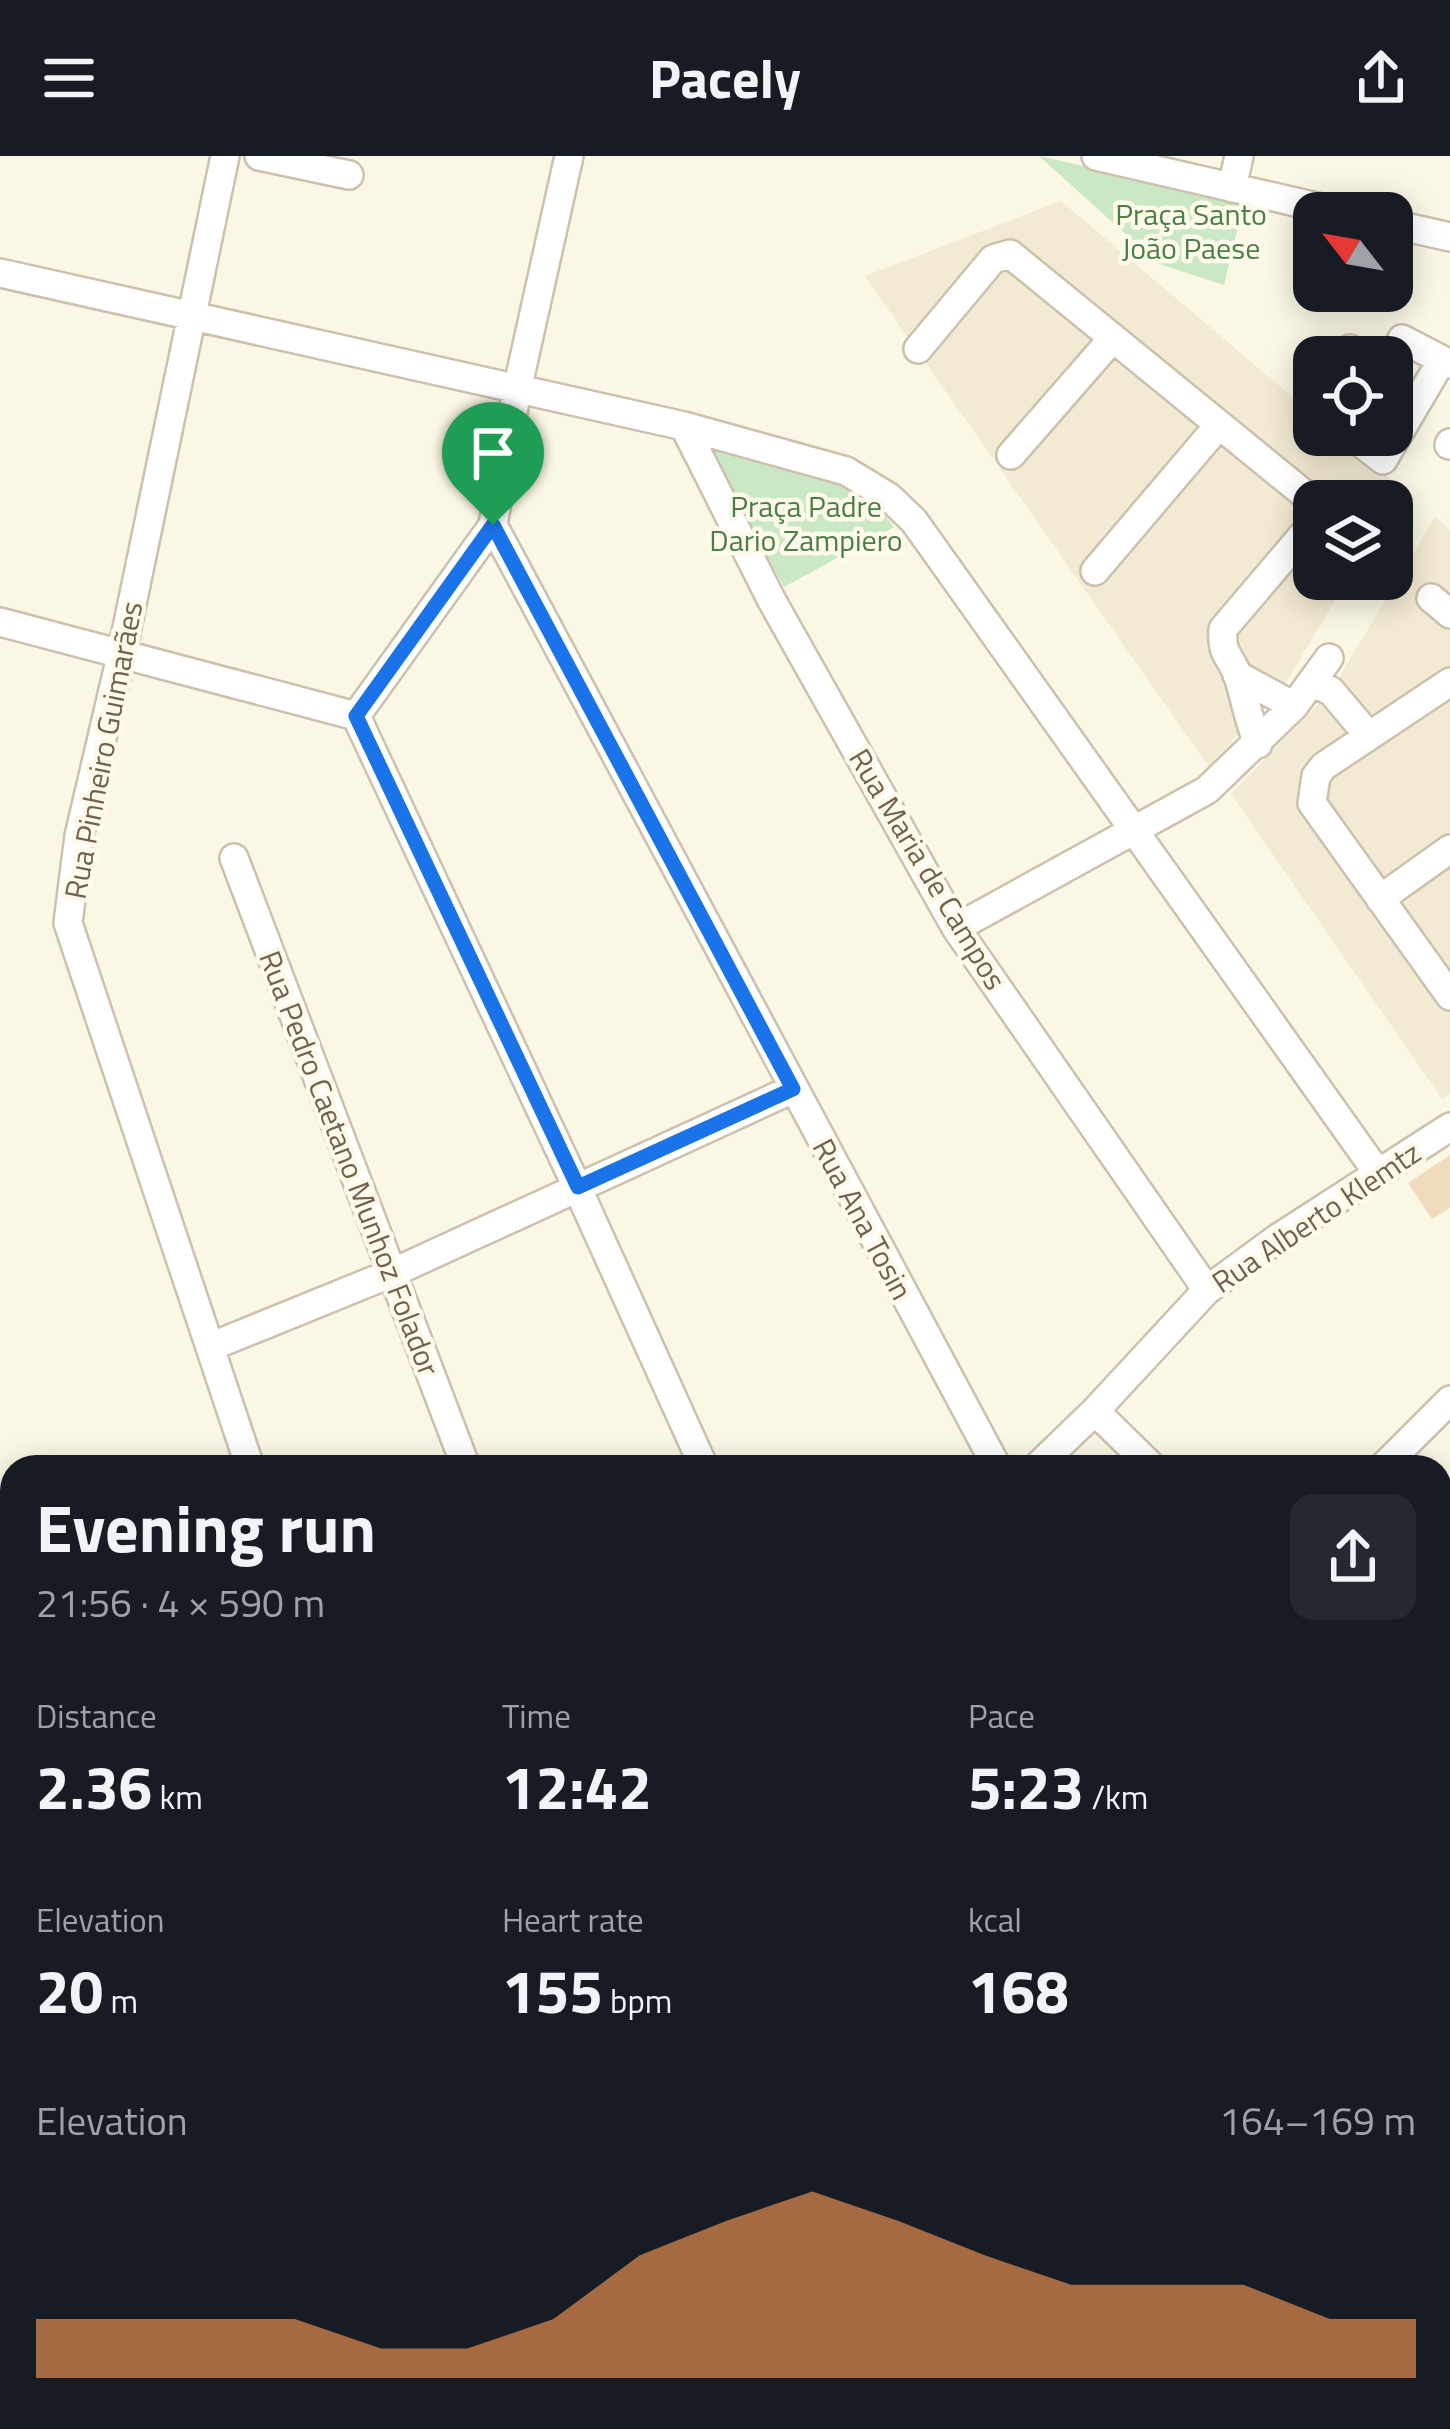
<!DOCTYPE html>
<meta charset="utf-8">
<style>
body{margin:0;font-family:"Titillium Web",sans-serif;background:#242831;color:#f1f3f6;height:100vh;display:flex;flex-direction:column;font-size:45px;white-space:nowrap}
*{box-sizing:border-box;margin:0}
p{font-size:39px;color:#9ea1a6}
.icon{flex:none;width:66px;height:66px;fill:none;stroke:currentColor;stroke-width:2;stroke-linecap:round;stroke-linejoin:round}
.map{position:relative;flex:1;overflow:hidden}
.details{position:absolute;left:0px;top:1299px;width:1452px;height:975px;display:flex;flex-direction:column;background:#171b24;border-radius:36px 36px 0 0;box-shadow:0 6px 30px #0003}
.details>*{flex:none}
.needle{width:78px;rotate:301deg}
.tools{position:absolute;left:1293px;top:36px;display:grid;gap:24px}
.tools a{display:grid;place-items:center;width:120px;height:120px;border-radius:24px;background:#171b24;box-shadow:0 6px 30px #0003;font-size:60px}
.pin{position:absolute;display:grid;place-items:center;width:102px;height:102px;color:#fff;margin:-123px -51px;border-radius:50% 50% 50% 0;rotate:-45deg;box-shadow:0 0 12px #0007}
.pin .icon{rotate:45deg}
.round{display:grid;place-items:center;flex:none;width:126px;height:126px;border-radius:24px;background:#242831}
.summary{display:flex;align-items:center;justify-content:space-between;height:204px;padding:0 36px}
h1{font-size:66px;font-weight:700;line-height:90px}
.figures{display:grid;grid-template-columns:repeat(3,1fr);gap:18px;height:204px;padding:12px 36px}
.figures div{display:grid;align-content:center}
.figures b{font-size:60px;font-weight:700}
.figures small{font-size:33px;font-weight:400}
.figures p{font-size:33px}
.chart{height:336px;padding:24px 36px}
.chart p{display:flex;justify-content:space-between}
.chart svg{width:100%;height:216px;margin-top:12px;fill:#e18c4e;opacity:.7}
header{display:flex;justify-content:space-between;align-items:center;height:156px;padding:0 36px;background:#171b24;font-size:54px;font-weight:700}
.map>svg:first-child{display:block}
</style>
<header><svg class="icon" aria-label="menu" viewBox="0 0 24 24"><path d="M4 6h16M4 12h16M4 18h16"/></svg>Pacely<svg class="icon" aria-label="share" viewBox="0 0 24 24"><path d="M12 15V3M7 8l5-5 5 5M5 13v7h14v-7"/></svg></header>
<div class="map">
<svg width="1450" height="2273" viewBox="0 0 1450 2273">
<rect width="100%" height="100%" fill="#fbf7e5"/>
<path fill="#f3ead3" d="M 1061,45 L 1314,259 L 1314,279 L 1338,279 L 1402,333 L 1392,350 L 1392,345 L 1314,345 L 1314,423 L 1348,423 L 1288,523 L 1209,611 L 865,120 Z
M 1435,361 L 1450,374 L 1450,938 L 1442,943 L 1231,638 L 1331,535 Z"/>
<path fill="#cbe8c4" d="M 1039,0 L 1244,46 L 1224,129 L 1159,108 Z
M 705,291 L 843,330 L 876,349 L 894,371 L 784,431 Z"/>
<path fill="#f0dbbd" d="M 1450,999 L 1450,1052 L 1432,1063 L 1408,1027 Z"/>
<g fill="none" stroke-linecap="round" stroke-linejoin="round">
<defs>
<path id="minor" d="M 225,0 L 122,496 L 79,680 L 68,767 L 250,1311
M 259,0 L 349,19
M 1096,0 L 1343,57
M 1232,32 L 1239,0
M 1392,68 L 1450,81
M 0,117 L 684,270 L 846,315 L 889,341 L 914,365 L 1377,1016
M 918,193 L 993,103 L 1010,98 L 1314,346
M 1346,201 L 1350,193
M 1392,202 L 1402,183 L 1450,208
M 684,270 L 771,443 L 956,772 L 1207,1134
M 1351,279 L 1383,304 L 1442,204
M 1449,289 L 1450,287
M 1011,299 L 1113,182
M 493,369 L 997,1311
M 1095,415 L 1219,269
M 1431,442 L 1450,458
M 0,466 L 356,560
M 1237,519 L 1294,550
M 1450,526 L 1324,610 L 1316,620 L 1312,647 L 1450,840
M 1312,527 L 1331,535 L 1369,580
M 356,560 L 577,1031 L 704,1311
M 356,560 L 493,369 L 517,234 L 569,0
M 1258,588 C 1249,566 1245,542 1238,520 C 1230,498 1221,500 1223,473 L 1314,366
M 234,702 L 466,1311
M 1380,743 L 1450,693
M 956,772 L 1207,634 L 1294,550 L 1329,502
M 210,1191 L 392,1117 L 793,933
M 1095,1255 L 1152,1311
M 1037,1311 L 1095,1255 L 1207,1134 L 1278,1082 L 1450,971
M 1383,1311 L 1450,1244
M 0,1446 L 12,1448
M 1440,1590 L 1450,1599
M 1440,1628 L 1450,1617
M 0,1640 L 12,1642
M 1440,2003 L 1450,1993
M 0,2122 L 12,2125
M 0,2204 L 12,2194
M 1440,2207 L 1450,2217
M 219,2262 L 222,2273
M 453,2262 L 457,2273
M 870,2262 L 880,2273
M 807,2273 L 818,2262
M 1183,2273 L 1193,2262"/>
</defs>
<use href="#minor" stroke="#cdc0ac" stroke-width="32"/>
<use href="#minor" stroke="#fff" stroke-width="27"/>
</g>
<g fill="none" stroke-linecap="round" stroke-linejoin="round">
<defs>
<path id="route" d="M 493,369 L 793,933 L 578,1031 L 356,560 Z"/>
</defs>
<use href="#route" stroke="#fff" stroke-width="24"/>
<use href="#route" stroke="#1a73e8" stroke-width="15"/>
</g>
<g text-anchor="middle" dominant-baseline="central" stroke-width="9" stroke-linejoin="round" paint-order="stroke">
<g font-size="30" fill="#4c7e46" stroke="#fefaeb">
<text x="1191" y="58">Praça Santo<tspan x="1191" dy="34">João Paese</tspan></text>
<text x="806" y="350">Praça Padre<tspan x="806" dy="34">Dario Zampiero</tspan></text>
</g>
<g font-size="30" fill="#73614b" stroke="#fefaeb">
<text transform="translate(103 594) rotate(-79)">Rua Pinheiro Guimarães</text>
<text transform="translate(928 713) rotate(59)">Rua Maria de Campos</text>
<text transform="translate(350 1007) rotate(69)">Rua Pedro Caetano Munhoz Folador</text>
<text transform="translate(1316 1061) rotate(-34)">Rua Alberto Klemtz</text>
<text transform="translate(863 1063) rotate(62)">Rua Ana Tosin</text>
</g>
</g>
</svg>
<div class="tools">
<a><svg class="needle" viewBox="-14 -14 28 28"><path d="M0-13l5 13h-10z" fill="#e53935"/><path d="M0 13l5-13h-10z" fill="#9ea1a6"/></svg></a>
<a><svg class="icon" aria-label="locate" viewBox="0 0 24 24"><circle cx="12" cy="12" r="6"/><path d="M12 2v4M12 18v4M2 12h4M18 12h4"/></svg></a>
<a><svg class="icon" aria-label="layers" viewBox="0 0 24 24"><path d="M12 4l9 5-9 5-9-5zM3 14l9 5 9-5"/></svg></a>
</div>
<div class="pin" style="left:493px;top:369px;background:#1e9e55"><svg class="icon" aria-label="arrive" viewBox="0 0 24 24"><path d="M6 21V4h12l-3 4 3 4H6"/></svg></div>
<section class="details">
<div class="summary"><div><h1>Evening run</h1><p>21:56 · 4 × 590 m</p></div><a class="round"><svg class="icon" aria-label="share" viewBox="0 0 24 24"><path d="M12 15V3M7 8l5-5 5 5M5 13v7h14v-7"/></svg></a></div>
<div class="figures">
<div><p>Distance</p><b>2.36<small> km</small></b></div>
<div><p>Time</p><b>12:42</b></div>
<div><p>Pace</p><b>5:23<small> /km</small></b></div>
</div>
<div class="figures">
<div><p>Elevation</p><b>20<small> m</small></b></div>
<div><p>Heart rate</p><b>155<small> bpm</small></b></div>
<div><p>kcal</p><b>168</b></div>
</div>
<div class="chart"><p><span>Elevation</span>164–169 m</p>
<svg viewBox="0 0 160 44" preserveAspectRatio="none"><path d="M0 44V32L10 32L20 32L30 32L40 38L50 38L60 32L70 19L80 12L90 6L100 12L110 19L120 25L130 25L140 25L150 32L160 32V44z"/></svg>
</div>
</section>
</div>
